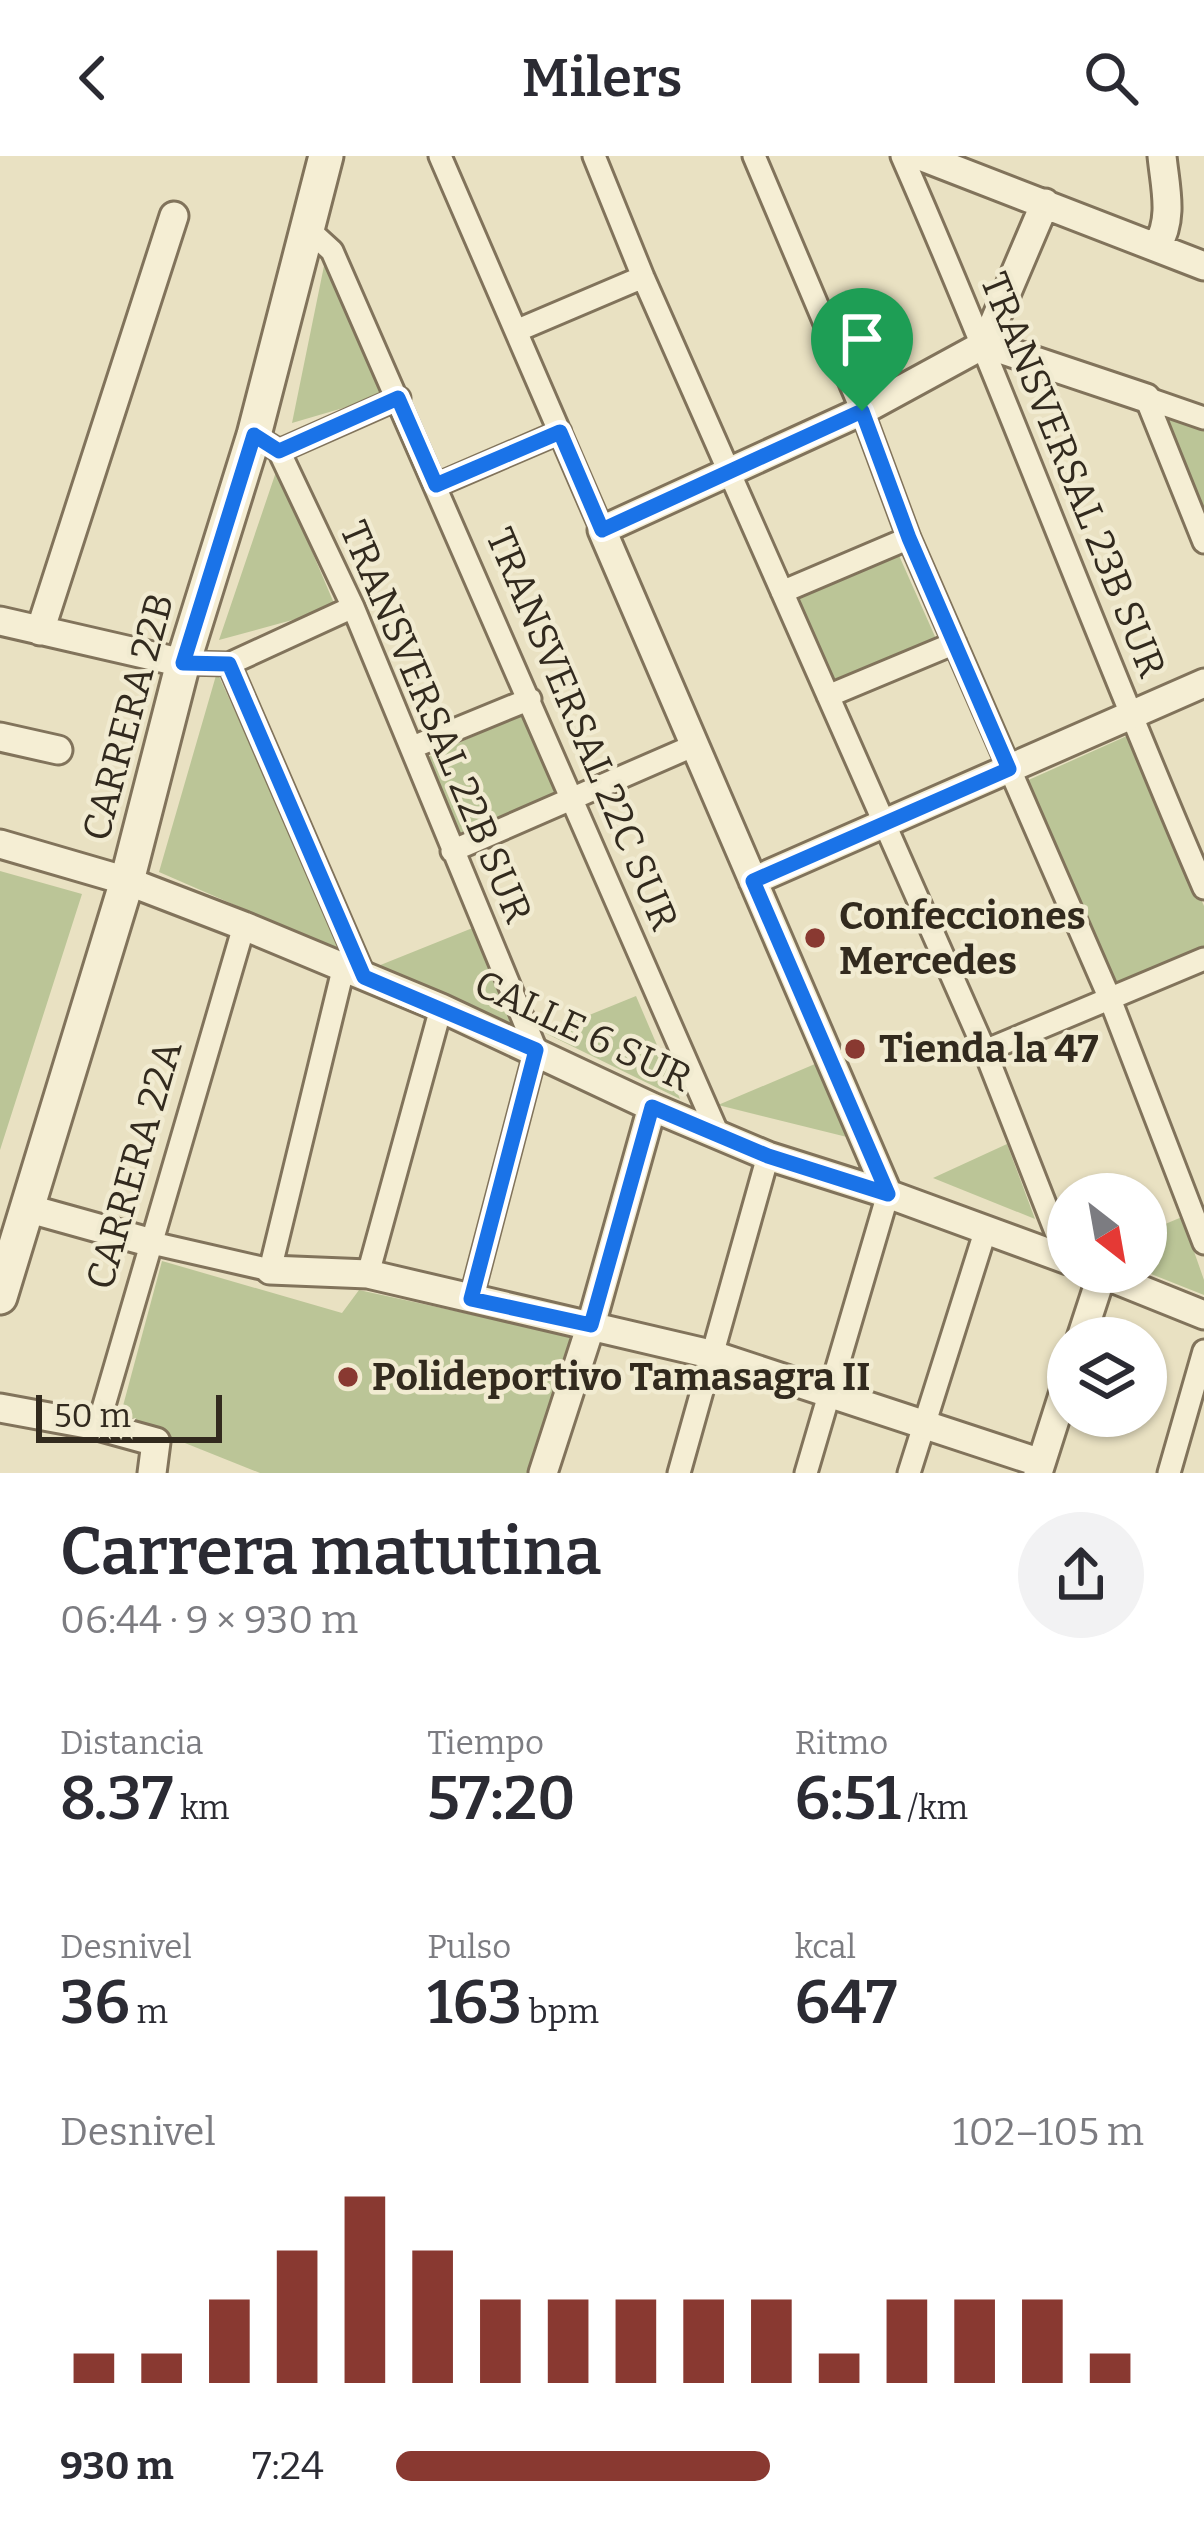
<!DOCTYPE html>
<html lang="es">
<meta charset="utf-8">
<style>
body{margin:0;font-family:Bitter,serif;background:#f2f2f3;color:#2b2b33;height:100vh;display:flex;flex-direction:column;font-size:45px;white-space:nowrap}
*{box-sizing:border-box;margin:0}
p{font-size:39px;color:#7c7c81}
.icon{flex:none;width:66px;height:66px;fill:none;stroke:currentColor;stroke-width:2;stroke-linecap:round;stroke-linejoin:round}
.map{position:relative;height:1317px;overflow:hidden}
.side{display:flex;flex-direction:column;background:#fff;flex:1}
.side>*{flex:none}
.needle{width:78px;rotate:149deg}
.controls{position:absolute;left:1047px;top:1017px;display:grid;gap:24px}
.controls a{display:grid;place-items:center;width:120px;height:120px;border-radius:50%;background:#fff;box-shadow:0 3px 9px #0004;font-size:60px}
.scale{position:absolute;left:36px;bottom:30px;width:186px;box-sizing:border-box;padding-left:12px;border:6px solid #322a1e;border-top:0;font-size:33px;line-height:42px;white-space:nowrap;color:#322a1e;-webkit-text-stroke:9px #f1ebd1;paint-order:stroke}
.pin{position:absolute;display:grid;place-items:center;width:102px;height:102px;color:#fff;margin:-123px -51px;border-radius:50% 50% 50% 0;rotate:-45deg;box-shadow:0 0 12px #0007}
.pin .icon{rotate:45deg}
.round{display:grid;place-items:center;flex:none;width:126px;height:126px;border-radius:63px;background:#f2f2f3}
.headline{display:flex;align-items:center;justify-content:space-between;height:204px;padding:0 60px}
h1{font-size:66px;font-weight:600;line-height:90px}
.stats{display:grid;grid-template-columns:repeat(3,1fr);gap:18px;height:204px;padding:12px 60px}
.stats div{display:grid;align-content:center}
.stats b{font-size:60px;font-weight:600}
.stats small{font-size:33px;font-weight:400}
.stats p{font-size:33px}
.chart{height:336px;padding:24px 60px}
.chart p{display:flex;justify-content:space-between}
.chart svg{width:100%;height:216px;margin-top:12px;stroke:#893931;stroke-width:6}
ul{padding:0 60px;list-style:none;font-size:39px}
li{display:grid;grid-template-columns:192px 144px 1fr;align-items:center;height:90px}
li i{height:30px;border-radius:15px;background:#893931}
header{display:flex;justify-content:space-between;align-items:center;height:156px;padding:0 60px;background:#fff;font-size:54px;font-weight:600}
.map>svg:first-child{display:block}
</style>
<header><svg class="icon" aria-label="back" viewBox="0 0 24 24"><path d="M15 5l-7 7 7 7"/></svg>Milers<svg class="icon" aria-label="search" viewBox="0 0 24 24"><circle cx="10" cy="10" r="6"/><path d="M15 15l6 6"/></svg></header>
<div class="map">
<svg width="1204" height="1317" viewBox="0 0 1204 1317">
<rect width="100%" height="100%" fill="#e9e1c2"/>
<path fill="#bbc597" d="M 326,100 L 384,240 L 292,267 Z
M 1162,259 L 1204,273 L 1204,363 Z
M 277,313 L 336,452 L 219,484 Z
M 897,395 L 937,485 L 834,531 L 793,441 Z
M 217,516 L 345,797 L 159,716 Z
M 522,558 L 558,637 L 456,684 L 419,605 Z
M 1129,579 L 1204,750 L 1204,796 L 1115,835 L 1024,626 Z
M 0,715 L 82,738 L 0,994 Z
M 480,769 L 520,872 L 368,814 Z
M 636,840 L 680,943 L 545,877 Z
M 822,905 L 847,981 L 718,949 Z
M 1007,988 L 1035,1063 L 933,1022 Z
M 1182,1061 L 1204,1124 L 1204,1139 L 1146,1116 L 1146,1076 Z
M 162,1105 L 342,1157 L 359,1134 L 579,1182 L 533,1317 L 260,1317 L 120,1261 Z"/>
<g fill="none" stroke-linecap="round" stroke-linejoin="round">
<defs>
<path id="pedestrian" d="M 440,0 L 602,374
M 594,0 L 643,121 L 985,895 L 1067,1104
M 754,0 L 862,255 L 909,382 L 1110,843 L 1204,1087
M 902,0 C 1008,242 1099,490 1204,732
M 309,74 L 332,95 L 718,978
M 516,175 L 643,121
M 1146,242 L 1204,386
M 1146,242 L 1204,262
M 254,279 L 279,295 L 353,451 L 536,894 L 471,1143
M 279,295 L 399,242
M 437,329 L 560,276
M 782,436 L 909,382
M 183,507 L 229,508 L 353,451
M 229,508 L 365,822
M 828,540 L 955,487
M 413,591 L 530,543
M 452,695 L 695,589
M 985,895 L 1204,803
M 152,1087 L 270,1114 L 343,814
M 368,1118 L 441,852
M 98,1270 L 244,770
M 679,1317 L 768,1000
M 806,1317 L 888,1038
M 909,1317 L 986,1073
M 1169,1317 L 1204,1195"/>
<path id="minor" d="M 920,0 L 1204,110
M 1157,90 C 1174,62 1165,31 1162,0
M 985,188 L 1146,242
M 985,188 L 1045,47
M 0,465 L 183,507
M 40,475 L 174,60
M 0,581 L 58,594
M 0,688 L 127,725 L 244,770 L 441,852 L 652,951 L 768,1000 L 888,1038 L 1068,1104
M 753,725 L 1204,527
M 888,1038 L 602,374 L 862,255 L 985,188
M 30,1053 L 152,1087
M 270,1114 L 368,1118 L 710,1198 L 1041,1307
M 1097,1116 L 1204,1159
M 1081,1182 L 1102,1118
M 0,1252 L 98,1270 L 156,1286 L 152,1317
M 543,1317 L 591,1169 L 652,951
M 1038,1317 L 1068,1223"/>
<path id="tertiary" d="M 0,1141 L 127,725 L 183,507 L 254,279 L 326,0"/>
</defs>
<use href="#pedestrian" stroke="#81735b" stroke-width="27"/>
<use href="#minor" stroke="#81735b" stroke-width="33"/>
<use href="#tertiary" stroke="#81735b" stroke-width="39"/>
<use href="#pedestrian" stroke="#f5eed4" stroke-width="21"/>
<use href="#minor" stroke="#f5eed4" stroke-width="27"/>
<use href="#tertiary" stroke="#f5eed4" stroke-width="33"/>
</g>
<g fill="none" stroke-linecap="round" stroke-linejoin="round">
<defs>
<path id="route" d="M 398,242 L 436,329 L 560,276 L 602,374 L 862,255 L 909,382 L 1009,613 L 753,725 L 888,1038 L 768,1000 L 652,951 L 591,1169 L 471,1143 L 536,894 L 364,821 L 229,508 L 183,507 L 254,279 L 279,295 Z"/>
</defs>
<use href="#route" stroke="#fff" stroke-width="24"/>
<use href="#route" stroke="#1a73e8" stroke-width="15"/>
</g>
<g fill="#893931" stroke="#f1ebd1" stroke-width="4.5">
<circle cx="815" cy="782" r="12"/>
<circle cx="855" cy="893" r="12"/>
<circle cx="348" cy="1221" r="12"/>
</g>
<g text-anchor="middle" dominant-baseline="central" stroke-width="9" stroke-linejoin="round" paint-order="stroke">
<g font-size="39" fill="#322a1e" stroke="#f1ebd1">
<text transform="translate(1073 319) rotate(68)">TRANSVERSAL 23B SUR</text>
<text transform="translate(128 561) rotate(-75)">CARRERA 22B</text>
<text transform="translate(436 566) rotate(67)">TRANSVERSAL 22B SUR</text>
<text transform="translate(582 573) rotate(67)">TRANSVERSAL 22C SUR</text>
<text transform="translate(583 875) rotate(25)">CALLE 6 SUR</text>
<text transform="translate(134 1009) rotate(-74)">CARRERA 22A</text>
</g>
<g font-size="39" font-weight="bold" fill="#322a1e" stroke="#f1ebd1" text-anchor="start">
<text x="839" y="760">Confecciones<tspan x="839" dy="45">Mercedes</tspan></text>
<text x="879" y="893">Tienda la 47</text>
<text x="372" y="1221">Polideportivo Tamasagra II</text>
</g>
</g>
</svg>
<div class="controls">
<a><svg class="needle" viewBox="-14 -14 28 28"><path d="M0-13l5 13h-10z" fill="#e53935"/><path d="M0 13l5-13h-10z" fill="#7c7c81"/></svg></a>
<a><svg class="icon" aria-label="layers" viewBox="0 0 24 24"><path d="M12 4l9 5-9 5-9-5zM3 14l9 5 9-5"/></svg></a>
</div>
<div class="scale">50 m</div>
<div class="pin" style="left:862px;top:255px;background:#1e9e55"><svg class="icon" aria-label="arrive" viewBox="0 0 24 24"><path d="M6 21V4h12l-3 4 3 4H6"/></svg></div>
</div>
<section class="side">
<div class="headline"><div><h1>Carrera matutina</h1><p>06:44 · 9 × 930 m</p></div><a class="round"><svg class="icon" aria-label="share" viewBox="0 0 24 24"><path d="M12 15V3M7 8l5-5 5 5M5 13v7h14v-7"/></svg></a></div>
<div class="stats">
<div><p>Distancia</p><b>8.37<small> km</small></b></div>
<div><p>Tiempo</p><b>57:20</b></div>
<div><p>Ritmo</p><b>6:51<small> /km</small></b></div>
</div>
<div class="stats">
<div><p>Desnivel</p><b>36<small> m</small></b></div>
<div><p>Pulso</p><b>163<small> bpm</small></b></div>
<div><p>kcal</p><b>647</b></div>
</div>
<div class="chart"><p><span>Desnivel</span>102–105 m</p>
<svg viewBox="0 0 160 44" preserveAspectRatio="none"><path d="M5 44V38M15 44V38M25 44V27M35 44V17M45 44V6M55 44V17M65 44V27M75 44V27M85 44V27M95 44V27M105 44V27M115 44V38M125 44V27M135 44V27M145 44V27M155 44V38"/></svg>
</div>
<ul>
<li><b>930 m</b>7:24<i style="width:50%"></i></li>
</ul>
</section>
